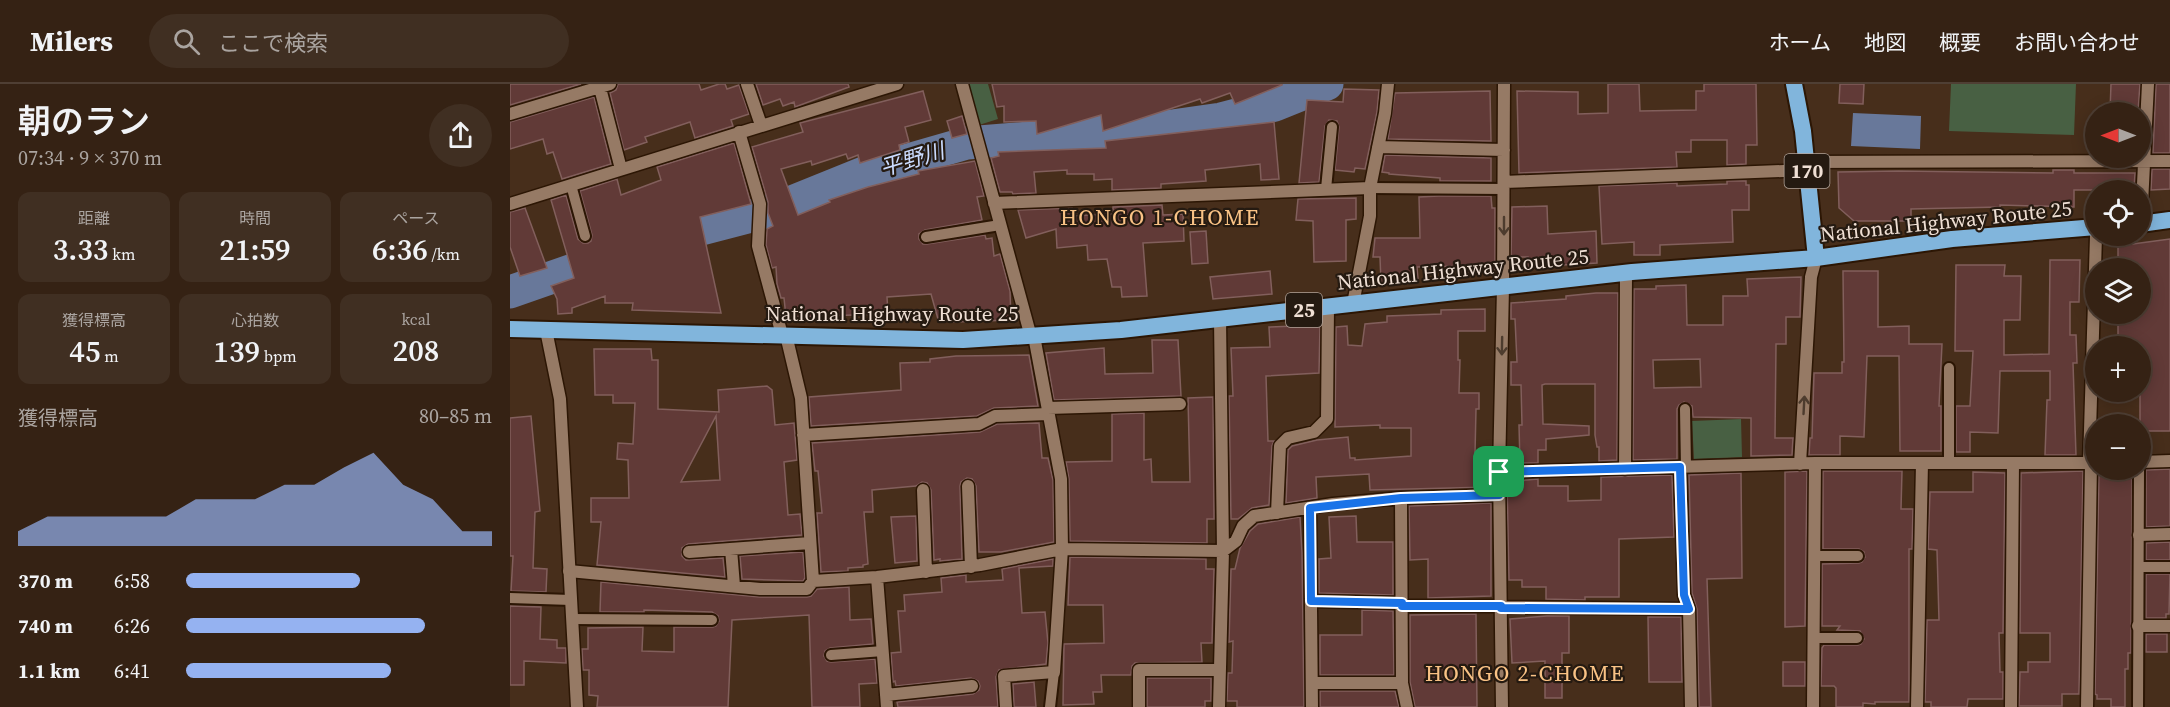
<!DOCTYPE html>
<html lang="ja">
<meta charset="utf-8">
<style>
body{margin:0;font-family:"Source Serif 4","Noto Sans JP",serif;background:#402f22;color:#f1f3f6;height:100vh;display:flex;flex-direction:column;font-size:22px;white-space:nowrap}
*{box-sizing:border-box;margin:0}
p{font-size:20px;color:#aaa4a0}
.icon{flex:none;width:33px;height:33px;fill:none;stroke:currentColor;stroke-width:2;stroke-linecap:round;stroke-linejoin:round}
.map{position:relative;flex:1;overflow:hidden}
.sheet{display:flex;flex-direction:column;background:#352214;width:510px}
.sheet>*{flex:none}
.needle{width:39px;rotate:270deg}
.tools{position:absolute;left:1575px;top:18px;display:grid;gap:12px}
.tools a{display:grid;place-items:center;width:66px;height:66px;border-radius:50%;background:#352214;box-shadow:0 3px 15px #0003,0 0 0 2px #4f3f34;font-size:30px}
.pin{position:absolute;display:grid;place-items:center;width:51px;height:51px;color:#fff;margin:-26px;border-radius:12px;box-shadow:0 3px 9px #0006}
.round{display:grid;place-items:center;flex:none;width:63px;height:63px;border-radius:32px;background:#402f22}
.head{display:flex;align-items:center;justify-content:space-between;height:102px;padding:0 18px}
h1{font-size:33px;font-weight:600;line-height:45px}
.metrics{display:grid;grid-template-columns:repeat(3,1fr);gap:9px;height:102px;padding:6px 18px}
.metrics div{display:grid;align-content:center;border-radius:12px;background:#402f22;text-align:center}
.metrics b{font-size:30px;font-weight:600}
.metrics small{font-size:16px;font-weight:400}
.metrics p{font-size:16px}
.chart{height:168px;padding:12px 18px}
.chart p{display:flex;justify-content:space-between}
.chart svg{width:100%;height:108px;margin-top:6px;fill:#95b2f1;opacity:.7}
ul{padding:0 18px;list-style:none;font-size:20px}
li{display:grid;grid-template-columns:96px 72px 1fr;align-items:center;height:45px}
li i{height:15px;border-radius:8px;background:#95b2f1}
header{display:flex;align-items:center;gap:36px;box-sizing:border-box;height:84px;padding:0 30px;background:#352214;border-bottom:2px solid #4f3f34}
header strong{font-size:28px}
nav{display:flex;gap:33px;margin-inline-start:auto;font-size:21px}
.search{width:420px;height:54px;background:#402f22;display:flex;align-items:center;gap:15px;box-sizing:border-box;padding:0 21px;border-radius:33px;color:#aaa4a0;font-size:22px}
main{display:flex;flex:1;min-height:0}
.map>svg:first-child{display:block}
</style>
<header>
<strong>Milers</strong>
<div class="search"><svg class="icon" aria-label="search" viewBox="0 0 24 24"><circle cx="10" cy="10" r="6"/><path d="M15 15l6 6"/></svg>ここで検索</div>
<nav><a>ホーム</a><a>地図</a><a>概要</a><a>お問い合わせ</a></nav>
</header>
<main>
<section class="sheet">
<div class="head"><div><h1>朝のラン</h1><p>07:34 · 9 × 370 m</p></div><a class="round"><svg class="icon" aria-label="share" viewBox="0 0 24 24"><path d="M12 15V3M7 8l5-5 5 5M5 13v7h14v-7"/></svg></a></div>
<div class="metrics">
<div><p>距離</p><b>3.33<small> km</small></b></div>
<div><p>時間</p><b>21:59</b></div>
<div><p>ペース</p><b>6:36<small> /km</small></b></div>
</div>
<div class="metrics">
<div><p>獲得標高</p><b>45<small> m</small></b></div>
<div><p>心拍数</p><b>139<small> bpm</small></b></div>
<div><p>kcal</p><b>208</b></div>
</div>
<div class="chart"><p><span>獲得標高</span>80–85 m</p>
<svg viewBox="0 0 160 44" preserveAspectRatio="none"><path d="M0 44V38L10 32L20 32L30 32L40 32L50 32L60 25L70 25L80 25L90 19L100 19L110 12L120 6L130 19L140 25L150 38L160 38V44z"/></svg>
</div>
<ul>
<li><b>370 m</b>6:58<i style="width:57%"></i></li>
<li><b>740 m</b>6:26<i style="width:78%"></i></li>
<li><b>1.1 km</b>6:41<i style="width:67%"></i></li>
</ul>
</section>
<div class="map">
<svg width="1660" height="623" viewBox="0 0 1660 623">
<rect width="100%" height="100%" fill="#472e1b"/>
<path fill="#486043" d="M 458,0 L 478,0 L 488,35 L 469,41 Z
M 1441,0 L 1566,0 L 1564,51 L 1439,47 Z
M 1231,335 L 1232,373 L 1184,375 L 1182,337 Z"/>
<path fill="#68789a" d="M 1343,29 L 1411,32 L 1410,65 L 1341,62 Z"/>
<g fill="none" stroke-linecap="round" stroke-linejoin="round">
<path stroke="#68789a" stroke-width="33" d="M 149,156 L 257,128 L 356,88 L 457,59 L 662,42 L 711,35 L 765,21 L 817,0
M 0,208 L 103,172"/>
</g>
<path fill="#613a37" stroke="#825f5c" stroke-width="1.5" fill-rule="evenodd" d="M 0,0 L 71,0 L 0,21 Z
M 108,0 L 189,0 L 191,6 L 209,0 L 215,0 L 217,5 L 229,1 L 239,30 L 221,36 L 223,42 L 185,54 L 180,38 L 135,53 L 137,58 L 114,66 L 100,9 L 106,6 Z
M 246,0 L 338,0 L 339,3 L 285,23 L 284,18 L 273,22 L 270,15 L 253,21 Z
M 482,0 L 772,0 L 772,1 L 725,20 L 720,9 L 692,19 L 690,15 L 593,47 L 591,31 L 527,50 L 526,37 L 494,38 L 494,22 L 487,23 Z
M 1098,0 L 1129,0 L 1130,27 L 1186,26 L 1186,7 L 1194,7 L 1194,0 L 1246,0 L 1247,61 L 1236,61 L 1236,80 L 1217,81 L 1217,56 L 1181,56 L 1181,68 L 1166,68 L 1167,83 L 1009,89 L 1007,7 L 1068,8 L 1068,30 L 1098,29 Z
M 1330,0 L 1354,0 L 1353,20 L 1329,19 Z
M 1601,0 L 1630,0 L 1628,28 L 1600,28 Z
M 1646,0 L 1660,0 L 1660,69 L 1643,69 Z
M 834,5 L 869,6 L 867,28 L 855,85 L 845,84 L 844,88 L 825,86 L 829,43 L 827,37 L 819,36 L 815,42 L 809,98 L 789,99 L 797,16 L 833,18 Z
M 413,7 L 421,36 L 395,43 L 399,58 L 389,61 L 390,66 L 350,79 L 348,71 L 338,75 L 336,70 L 302,81 L 301,77 L 271,85 L 288,131 L 320,118 L 319,116 L 358,103 L 409,90 L 408,87 L 465,77 L 474,112 L 467,113 L 472,136 L 415,146 L 409,150 L 409,155 L 413,160 L 417,160 L 475,151 L 476,155 L 482,154 L 484,172 L 490,170 L 500,207 L 501,236 L 444,238 L 443,231 L 428,235 L 421,210 L 377,213 L 378,230 L 276,233 L 274,214 L 271,214 L 267,200 L 266,183 L 262,184 L 256,161 L 257,145 L 263,142 L 258,129 L 258,118 L 242,63 L 293,48 L 290,39 Z
M 980,7 L 981,57 L 878,55 L 885,9 Z
M 84,13 L 101,80 L 52,95 L 43,68 L 37,70 L 33,55 L 0,65 L 0,38 Z
M 452,32 L 457,50 L 442,54 L 437,37 Z
M 764,38 L 769,95 L 751,96 L 750,80 L 695,86 L 696,97 L 651,100 L 651,104 L 602,106 L 602,95 L 584,96 L 584,90 L 557,90 L 557,86 L 524,88 L 526,109 L 503,110 L 502,108 L 490,108 L 481,74 L 489,72 L 488,68 L 596,64 L 595,57 Z
M 224,59 L 241,120 L 190,133 L 211,229 L 122,226 L 123,219 L 95,219 L 95,212 L 62,224 L 62,229 L 48,230 L 47,215 L 41,202 L 64,194 L 41,116 L 56,111 L 68,155 L 73,159 L 78,159 L 81,157 L 82,151 L 70,107 L 107,95 L 111,111 L 151,96 L 147,83 Z
M 875,71 L 981,74 L 981,97 L 930,97 L 930,94 L 879,90 L 879,89 L 872,88 Z
M 1642,85 L 1660,85 L 1660,105 L 1641,106 Z
M 1543,86 L 1564,86 L 1564,89 L 1625,89 L 1624,106 L 1564,106 L 1564,123 L 1490,121 L 1490,123 L 1401,125 L 1401,137 L 1344,137 L 1329,124 L 1328,88 L 1388,87 L 1543,89 Z
M 1217,97 L 1236,97 L 1236,101 L 1239,101 L 1239,126 L 1222,126 L 1223,158 L 1150,161 L 1150,171 L 1124,171 L 1124,158 L 1092,160 L 1089,102 L 1167,99 L 1167,102 L 1217,100 Z
M 929,112 L 981,112 L 982,124 L 985,124 L 985,187 L 952,188 L 952,182 L 907,183 L 908,196 L 871,199 L 870,173 L 863,173 L 865,154 L 910,154 L 909,113 Z
M 846,114 L 846,135 L 836,136 L 836,177 L 804,178 L 803,137 L 786,136 L 788,115 Z
M 652,121 L 653,131 L 673,130 L 674,157 L 633,159 L 637,212 L 612,213 L 611,203 L 602,203 L 597,175 L 578,176 L 577,161 L 547,164 L 546,145 L 516,154 L 508,126 L 562,124 L 562,132 L 603,130 L 603,123 Z
M 1037,122 L 1038,150 L 1086,147 L 1087,179 L 1018,183 L 1018,173 L 1001,173 L 1002,123 Z
M 15,124 L 37,184 L 10,192 L 0,163 L 0,128 Z
M 696,147 L 698,179 L 682,180 L 680,148 Z
M 1660,155 L 1660,347 L 1630,347 L 1630,262 L 1608,262 L 1608,230 L 1630,230 L 1630,184 L 1608,184 L 1608,162 Z
M 1540,176 L 1570,176 L 1569,218 L 1560,218 L 1560,251 L 1566,251 L 1567,279 L 1563,279 L 1566,371 L 1535,371 L 1537,316 L 1540,316 L 1540,287 L 1490,287 L 1488,349 L 1460,348 L 1460,368 L 1446,368 L 1446,322 L 1460,322 L 1463,267 L 1445,267 L 1446,181 L 1495,181 L 1494,192 L 1511,192 L 1510,236 L 1494,236 L 1494,271 L 1539,270 Z
M 760,187 L 762,210 L 703,215 L 700,193 Z
M 1333,187 L 1368,187 L 1368,243 L 1399,242 L 1399,260 L 1432,260 L 1429,322 L 1431,322 L 1431,367 L 1390,367 L 1389,272 L 1357,272 L 1354,353 L 1330,352 L 1330,371 L 1299,371 L 1300,354 L 1302,354 L 1304,289 L 1332,289 L 1332,278 L 1334,278 Z
M 1291,193 L 1290,233 L 1276,233 L 1276,260 L 1266,260 L 1265,354 L 1283,354 L 1282,371 L 1241,372 L 1241,334 L 1183,333 L 1182,322 L 1174,318 L 1169,321 L 1167,325 L 1167,375 L 1123,376 L 1124,205 L 1146,205 L 1146,202 L 1176,201 L 1177,241 L 1213,241 L 1213,212 L 1238,212 L 1237,195 ZM 1190,275 L 1191,303 L 1144,304 L 1143,276 Z
M 1086,209 L 1108,209 L 1107,376 L 1089,377 L 1089,363 L 1087,363 L 1085,351 L 1085,300 L 1035,300 L 1032,301 L 1033,340 L 1079,342 L 1079,351 L 1036,355 L 1036,366 L 1028,366 L 1028,379 L 1010,379 L 1009,341 L 1012,341 L 1011,301 L 1001,301 L 1001,278 L 1007,278 L 1005,235 L 1001,235 L 1001,219 L 1056,215 L 1056,212 Z
M 975,225 L 975,247 L 948,247 L 948,276 L 950,276 L 949,309 L 969,309 L 969,325 L 966,325 L 965,370 L 968,370 L 969,399 L 981,399 L 981,403 L 860,406 L 859,390 L 806,393 L 807,414 L 776,419 L 778,366 L 782,362 L 807,356 L 838,353 L 840,374 L 845,374 L 845,376 L 901,372 L 901,344 L 870,344 L 870,341 L 825,343 L 826,243 L 837,242 L 838,261 L 852,262 L 855,240 L 877,238 L 877,232 L 931,230 L 931,226 Z
M 810,241 L 809,289 L 756,292 L 758,357 L 764,357 L 762,362 L 759,421 L 742,424 L 728,435 L 721,435 L 719,312 L 723,312 L 721,264 L 760,263 L 759,243 Z
M 642,256 L 668,256 L 671,312 L 544,316 L 536,269 L 594,264 L 595,290 L 643,289 Z
M 84,265 L 141,265 L 142,276 L 148,276 L 148,325 L 209,328 L 208,306 L 257,302 L 262,306 L 265,341 L 284,339 L 287,376 L 274,378 L 278,431 L 290,430 L 292,451 L 178,460 L 172,464 L 172,472 L 176,476 L 213,474 L 215,493 L 87,481 L 91,438 L 81,438 L 81,414 L 119,414 L 118,376 L 107,375 L 108,359 L 123,360 L 125,319 L 103,319 L 103,311 L 85,311 ZM 206,332 L 210,396 L 171,398 Z
M 519,271 L 528,322 L 484,324 L 467,332 L 301,342 L 299,313 L 391,306 L 390,279 L 420,278 L 420,275 L 446,272 Z
M 703,313 L 704,435 L 697,435 L 697,459 L 560,457 L 559,395 L 556,378 L 602,377 L 602,330 L 634,329 L 634,376 L 641,375 L 642,398 L 680,398 L 678,314 Z
M 21,332 L 30,427 L 25,428 L 23,484 L 37,485 L 36,508 L 1,507 L 3,472 L 0,472 L 0,334 Z
M 529,339 L 532,374 L 538,374 L 543,396 L 544,458 L 491,468 L 469,468 L 466,402 L 462,395 L 457,394 L 451,398 L 450,402 L 452,475 L 430,477 L 430,475 L 424,476 L 421,406 L 417,399 L 412,398 L 406,402 L 362,406 L 363,428 L 354,428 L 358,480 L 353,481 L 353,483 L 338,484 L 338,487 L 311,488 L 307,429 L 312,429 L 308,387 L 305,387 L 302,359 L 470,348 L 487,340 Z
M 1660,385 L 1660,442 L 1636,443 L 1636,386 Z
M 1589,386 L 1622,386 L 1621,569 L 1618,569 L 1618,585 L 1615,585 L 1615,623 L 1601,623 L 1601,615 L 1587,615 L 1587,611 L 1585,610 Z
M 1297,387 L 1295,542 L 1275,543 L 1275,388 Z
M 1313,387 L 1392,387 L 1391,425 L 1403,425 L 1402,465 L 1399,465 L 1399,618 L 1365,618 L 1365,620 L 1353,619 L 1353,623 L 1326,623 L 1326,604 L 1324,602 L 1311,602 L 1312,564 L 1314,561 L 1348,561 L 1351,560 L 1354,555 L 1350,547 L 1327,546 L 1330,542 L 1312,542 L 1312,480 L 1349,479 L 1352,478 L 1355,473 L 1354,468 L 1349,465 L 1313,465 Z
M 1573,387 L 1569,610 L 1552,610 L 1552,622 L 1509,622 L 1510,588 L 1518,588 L 1518,578 L 1540,578 L 1540,549 L 1510,549 L 1511,389 Z
M 1463,388 L 1495,389 L 1493,549 L 1489,549 L 1490,588 L 1493,588 L 1493,615 L 1458,615 L 1457,623 L 1421,623 L 1421,618 L 1415,618 L 1417,536 L 1429,536 L 1427,466 L 1418,465 L 1420,408 L 1463,408 Z
M 1231,389 L 1232,494 L 1197,495 L 1201,623 L 1189,623 L 1187,525 L 1182,509 L 1179,391 Z
M 1162,391 L 1164,453 L 1109,455 L 1109,513 L 1075,513 L 1075,516 L 1036,515 L 1036,503 L 1012,503 L 1012,496 L 999,496 L 997,398 L 1028,395 L 1028,402 L 1058,402 L 1058,417 L 1091,416 L 1091,393 Z
M 981,419 L 981,512 L 918,514 L 918,475 L 900,476 L 899,422 Z
M 406,432 L 407,477 L 385,479 L 381,433 Z
M 846,432 L 847,458 L 883,458 L 883,511 L 809,509 L 809,475 L 821,474 L 819,433 Z
M 790,433 L 792,469 L 794,623 L 727,623 L 727,617 L 717,617 L 718,589 L 722,589 L 723,557 L 719,558 L 721,485 L 725,485 L 730,464 L 740,447 L 748,440 Z
M 1660,458 L 1660,476 L 1636,476 L 1636,459 Z
M 293,468 L 295,494 L 293,497 L 232,495 L 230,472 Z
M 560,473 L 696,475 L 696,485 L 704,485 L 702,559 L 691,559 L 692,578 L 625,579 L 622,582 L 621,591 L 591,591 L 592,608 L 583,608 L 584,620 L 553,621 L 554,560 L 594,559 L 593,521 L 558,521 Z
M 543,475 L 543,482 L 509,484 L 512,529 L 535,528 L 538,559 L 536,580 L 489,586 L 486,593 L 488,623 L 388,623 L 387,618 L 463,610 L 469,606 L 470,602 L 468,597 L 461,594 L 386,602 L 385,597 L 383,598 L 381,569 L 391,568 L 388,527 L 395,527 L 394,511 L 432,508 L 431,494 L 456,491 L 456,498 L 493,496 L 492,485 Z
M 1636,490 L 1660,490 L 1659,530 L 1656,530 L 1656,534 L 1636,534 Z
M 91,498 L 250,513 L 297,513 L 301,512 L 307,505 L 339,503 L 340,536 L 361,535 L 363,560 L 320,564 L 315,567 L 314,572 L 317,577 L 321,578 L 365,575 L 367,599 L 349,600 L 350,623 L 302,623 L 299,531 L 222,536 L 218,623 L 87,623 L 88,612 L 79,611 L 79,586 L 73,586 L 72,565 L 78,565 L 78,544 L 133,543 L 132,567 L 164,568 L 164,543 L 203,543 L 206,542 L 209,537 L 208,532 L 202,528 L 134,526 L 134,528 L 90,528 Z
M 0,522 L 31,523 L 30,555 L 47,556 L 47,564 L 56,564 L 56,579 L 14,577 L 14,601 L 0,601 Z
M 852,526 L 883,527 L 884,591 L 810,591 L 810,551 L 852,551 Z
M 966,530 L 967,623 L 905,623 L 900,598 L 900,531 Z
M 1037,532 L 1059,532 L 1059,569 L 1052,569 L 1052,614 L 1035,614 L 1035,577 L 1002,579 L 1000,535 Z
M 1138,533 L 1171,533 L 1172,598 L 1139,598 Z
M 1636,550 L 1657,550 L 1657,568 L 1636,568 Z
M 1273,578 L 1295,578 L 1295,602 L 1273,602 Z
M 637,594 L 701,594 L 701,617 L 695,617 L 695,623 L 637,623 Z
M 524,598 L 526,623 L 504,623 L 503,600 Z
M 810,607 L 885,607 L 889,623 L 810,623 Z"/>
<g fill="none" stroke-linecap="round" stroke-linejoin="round">
<defs>
<path id="service" d="M 61,101 L 75,152
M 860,104 L 994,105
M 816,105 L 822,43
M 416,153 L 490,141
M 1175,325 L 1176,383
M 1439,379 L 1439,284
M 1304,472 L 1348,472
M 1629,483 L 1660,483
M 0,514 L 61,516
M 62,535 L 202,536
M 1303,554 L 1347,554
M 321,571 L 373,567
M 540,623 L 544,588
M 1628,623 L 1629,386"/>
<path id="minor" d="M 237,0 L 251,41
M 452,0 L 521,253
M 90,4 L 111,85
M 0,30 L 100,0
M 229,48 L 250,120 L 248,162 L 272,251
M 868,63 L 994,66
M 1296,78 L 1660,77
M 994,98 L 1297,86
M 484,119 L 860,104
M 0,120 L 387,0
M 1631,140 L 1638,0
M 843,220 L 860,132 L 860,104 L 875,29 L 878,0
M 276,251 L 291,314 L 303,497 L 367,493 L 470,481 L 552,465 L 713,467 L 726,457 L 733,442 L 744,432 L 823,420 L 891,414 L 989,411
M 538,324 L 670,320
M 293,351 L 469,340 L 485,332 L 538,330
M 1630,378 L 1660,377
M 1579,379 L 1586,152
M 1290,380 L 1301,193 L 1306,174
M 1170,383 L 1174,511 L 1179,525 L 1181,623
M 1115,385 L 1116,189
M 989,388 L 1305,379 L 1586,379
M 458,402 L 461,483
M 413,406 L 416,488
M 891,414 L 892,599 L 897,623
M 800,424 L 802,623
M 767,429 L 770,362 L 778,354 L 804,348 L 817,335 L 818,223
M 1629,451 L 1660,450
M 221,465 L 224,502
M 179,468 L 300,459
M 59,487 L 250,505 L 297,505 L 303,497
M 367,493 L 377,623
M 801,517 L 892,519
M 892,522 L 991,522
M 991,523 L 1179,525
M 1628,542 L 1660,542
M 802,599 L 892,599
M 376,611 L 462,602
M 496,623 L 494,592 L 544,588 L 552,465 L 551,395 L 524,252
M 629,623 L 629,586 L 710,586
M 709,623 L 713,467 L 710,235
M 992,623 L 989,388 L 993,203 L 994,0
M 1303,623 L 1305,379
M 1407,623 L 1412,379
M 1501,623 L 1503,379
M 1577,623 L 1581,379"/>
<path id="tertiary" d="M 36,246 L 50,315 L 67,623"/>
<path id="trunk" d="M 1284,0 L 1293,47 L 1306,174
M 1630,140 L 1660,136
M 0,245 L 453,256 L 611,246 L 1122,188 L 1306,174 L 1442,155 L 1586,143"/>
</defs>
<use href="#service" stroke="#2c1604" stroke-width="14"/>
<use href="#minor" stroke="#2c1604" stroke-width="15"/>
<use href="#tertiary" stroke="#2c1604" stroke-width="15"/>
<use href="#trunk" stroke="#2c1604" stroke-width="20"/>
<use href="#service" stroke="#967a65" stroke-width="10"/>
<use href="#minor" stroke="#967a65" stroke-width="12"/>
<use href="#tertiary" stroke="#967a65" stroke-width="12"/>
<use href="#trunk" stroke="#81b5dc" stroke-width="16"/>
</g>
<defs><path id="oneway-shaft" d="M-6 0H5M1.5-3L5.5 0L1.5 3" fill="none" stroke-width="1.6" stroke-linecap="round" stroke-linejoin="round" transform="scale(1.5)"/></defs>
<g stroke="#4d3c2e">
<use href="#oneway-shaft" transform="translate(994 142) rotate(90)"/>
<use href="#oneway-shaft" transform="translate(992 262) rotate(91)"/>
<use href="#oneway-shaft" transform="translate(1294 321) rotate(-87)"/>
</g>
<g fill="none" stroke-linecap="round" stroke-linejoin="round">
<defs>
<path id="route" d="M 1170,383 L 1174,511 L 1179,525 L 991,524 L 991,522 L 892,522 L 892,519 L 801,517 L 800,424 L 891,414 L 989,411 L 989,388 Z"/>
</defs>
<use href="#route" stroke="#fff" stroke-width="12"/>
<use href="#route" stroke="#1a73e8" stroke-width="8"/>
</g>
<g text-anchor="middle" dominant-baseline="central" stroke-width="4.5" stroke-linejoin="round" paint-order="stroke">
<g fill="#251a11" stroke="#b2a49a" stroke-width="1.5">
<rect x="1274.5" y="70" width="45" height="34" rx="4.5"/>
<rect x="776" y="209" width="36" height="34" rx="4.5"/>
</g>
<g font-size="20" font-weight="bold" fill="#efdfd4">
<text x="1297" y="87">170</text>
<text x="794" y="226">25</text>
</g>
<g font-size="21" fill="#efdfd4" stroke="#251a11">
<text transform="translate(1436 137) rotate(-6)">National Highway Route 25</text>
<text transform="translate(953 185) rotate(-6)">National Highway Route 25</text>
<text x="382" y="229">National Highway Route 25</text>
</g>
<g font-size="22" font-style="italic" fill="#cbdcff" stroke="#251a11">
<text transform="translate(402 75) rotate(-17)">平野川</text>
</g>
<g font-size="22" letter-spacing="1.5" fill="#f9c285" stroke="#251a11">
<text x="650" y="133">HONGO 1-CHOME</text>
<text x="1015" y="589">HONGO 2-CHOME</text>
</g>
</g>
</svg>
<div class="tools">
<a><svg class="needle" viewBox="-14 -14 28 28"><path d="M0-13l5 13h-10z" fill="#e53935"/><path d="M0 13l5-13h-10z" fill="#aaa4a0"/></svg></a>
<a><svg class="icon" aria-label="locate" viewBox="0 0 24 24"><circle cx="12" cy="12" r="6"/><path d="M12 2v4M12 18v4M2 12h4M18 12h4"/></svg></a>
<a><svg class="icon" aria-label="layers" viewBox="0 0 24 24"><path d="M12 4l9 5-9 5-9-5zM3 14l9 5 9-5"/></svg></a>
<a>+</a>
<a>−</a>
</div>
<div class="pin" style="left:989px;top:388px;background:#1e9e55"><svg class="icon" aria-label="arrive" viewBox="0 0 24 24"><path d="M6 21V4h12l-3 4 3 4H6"/></svg></div>
</div>
</main>
